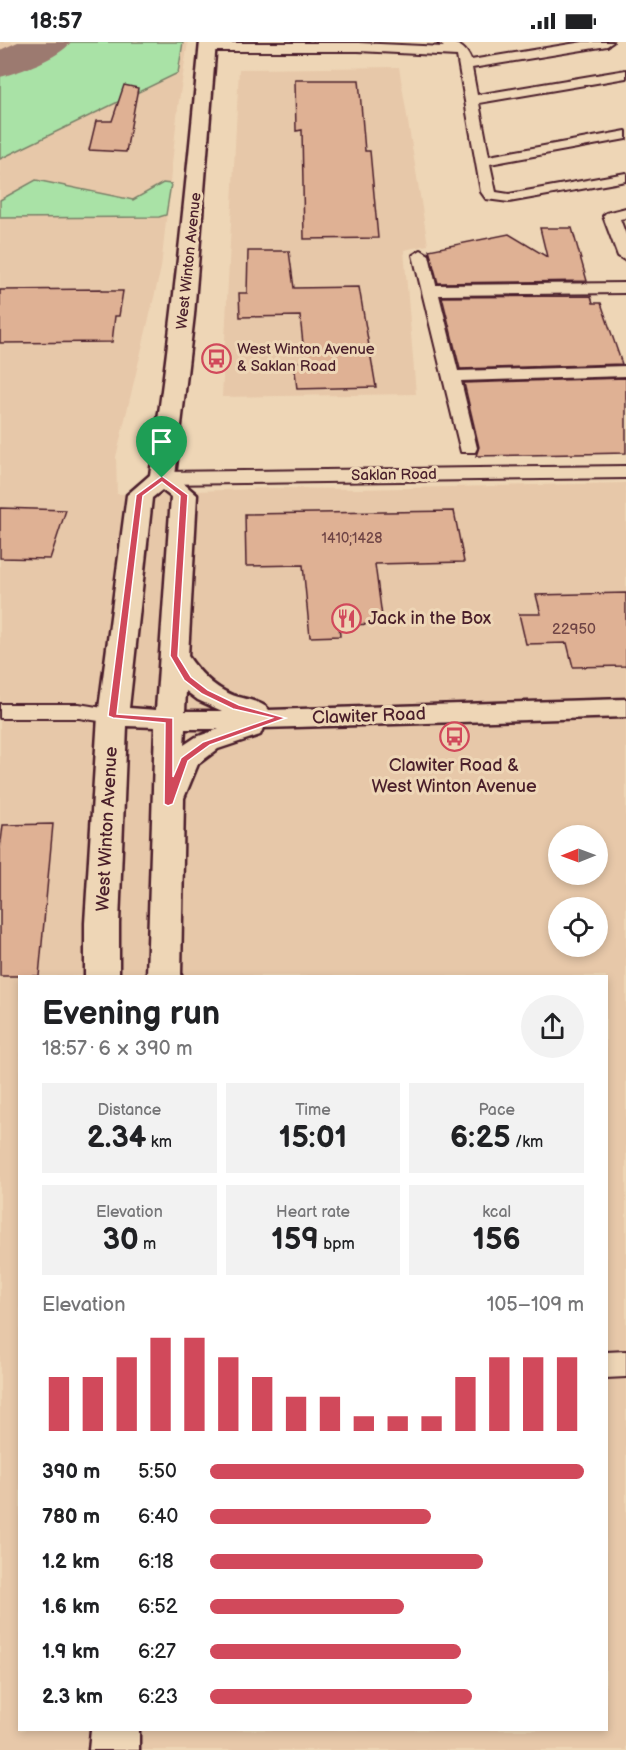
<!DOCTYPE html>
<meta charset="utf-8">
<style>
body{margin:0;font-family:"Balsamiq Sans",sans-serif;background:#f2f2f2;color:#202124;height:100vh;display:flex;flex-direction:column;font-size:22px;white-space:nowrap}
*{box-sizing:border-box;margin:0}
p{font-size:20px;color:#757577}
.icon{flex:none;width:33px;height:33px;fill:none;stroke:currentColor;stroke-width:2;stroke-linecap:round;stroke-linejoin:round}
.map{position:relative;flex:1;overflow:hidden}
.side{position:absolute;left:18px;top:933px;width:590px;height:756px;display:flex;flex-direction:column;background:#fff;border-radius:0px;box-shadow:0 3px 9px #0003}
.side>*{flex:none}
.needle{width:39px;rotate:269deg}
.tools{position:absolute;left:548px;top:783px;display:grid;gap:12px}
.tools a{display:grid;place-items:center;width:60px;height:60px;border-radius:50%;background:#fff;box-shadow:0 3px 9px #0003;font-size:30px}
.pin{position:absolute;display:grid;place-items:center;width:51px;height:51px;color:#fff;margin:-62px -26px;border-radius:50% 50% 50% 0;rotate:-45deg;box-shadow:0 0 6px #0007}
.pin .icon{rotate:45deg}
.round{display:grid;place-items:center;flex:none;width:63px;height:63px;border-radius:32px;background:#f2f2f2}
.headline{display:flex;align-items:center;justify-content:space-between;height:102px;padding:0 24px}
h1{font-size:33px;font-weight:700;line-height:45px}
.stats{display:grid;grid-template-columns:repeat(3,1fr);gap:9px;height:102px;padding:6px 24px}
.stats div{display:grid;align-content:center;border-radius:0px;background:#f2f2f2;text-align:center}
.stats b{font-size:30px;font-weight:700}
.stats small{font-size:16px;font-weight:400}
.stats p{font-size:16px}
.chart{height:168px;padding:12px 24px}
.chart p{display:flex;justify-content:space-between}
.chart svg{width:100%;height:108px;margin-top:6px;stroke:#d1495b;stroke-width:6}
ul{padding:0 24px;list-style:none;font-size:20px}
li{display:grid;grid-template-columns:96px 72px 1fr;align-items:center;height:45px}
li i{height:15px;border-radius:8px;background:#d1495b}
.status{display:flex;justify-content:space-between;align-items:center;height:42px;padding:0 30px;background:#fff;direction:ltr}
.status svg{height:16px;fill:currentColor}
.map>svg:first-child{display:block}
</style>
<div class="status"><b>18:57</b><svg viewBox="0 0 49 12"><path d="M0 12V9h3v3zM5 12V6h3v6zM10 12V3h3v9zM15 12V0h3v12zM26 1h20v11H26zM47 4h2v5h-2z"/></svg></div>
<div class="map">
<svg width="626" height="1708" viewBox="0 0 626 1708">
<rect width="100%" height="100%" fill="#eed6b6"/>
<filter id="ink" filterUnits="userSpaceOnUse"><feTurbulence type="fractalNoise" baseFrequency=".0167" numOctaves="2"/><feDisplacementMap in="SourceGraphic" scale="12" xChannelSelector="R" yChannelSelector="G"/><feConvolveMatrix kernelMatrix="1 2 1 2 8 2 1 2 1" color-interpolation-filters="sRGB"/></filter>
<g filter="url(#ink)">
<path fill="#e7c8a9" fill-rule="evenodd" d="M 0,0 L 188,0 L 178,65 L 161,226 L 116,415 L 117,452 L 275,446 L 358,447 L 626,441 L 626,1708 L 0,1708 ZM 558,794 L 597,794 L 597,832 L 558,832 ZM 558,866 L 597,866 L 597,904 L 558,904 ZM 20,934 L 606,934 L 606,1688 L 20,1688 Z
M 399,25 L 428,203 L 404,208 L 416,352 L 222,355 L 239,27 Z"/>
<path fill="#a9e2a6" stroke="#7a8068" stroke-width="1.5" d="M 68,0 L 183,0 L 178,31 L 0,117 L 0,31 Z
M 36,138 L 133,158 L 163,141 L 171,142 L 166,173 L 159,175 L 0,176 L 0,158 Z"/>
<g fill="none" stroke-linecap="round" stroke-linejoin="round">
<path fill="#9c7a70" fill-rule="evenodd" d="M 18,0 L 71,0 C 59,16 20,30 0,35 L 0,8 Z"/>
</g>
<path fill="#dfb194" stroke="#4a1f2b" stroke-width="1.5" d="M 295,38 L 359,38 L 365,109 L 370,109 L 378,196 L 304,197 L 302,88 L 296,89 Z
M 124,43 L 138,46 L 126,110 L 89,108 L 96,79 L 112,79 Z
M 540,186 L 572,186 L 587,239 L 438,241 L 429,208 L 509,192 L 547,215 Z
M 248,209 L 289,209 L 294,246 L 359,245 L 376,345 L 297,347 L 294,320 L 305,320 L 300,274 L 240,275 L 239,251 L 247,251 Z
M 101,247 L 101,249 L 123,249 L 119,274 L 115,274 L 112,300 L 0,301 L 0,248 Z
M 591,254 L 593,261 L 601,261 L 622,322 L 460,327 L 442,255 Z
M 626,336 L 626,411 L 476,414 L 479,405 L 464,341 Z
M 0,466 L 66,468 L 50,517 L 0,516 Z
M 454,469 L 464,520 L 375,522 L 383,582 L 339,583 L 340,594 L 310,595 L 303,523 L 246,524 L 245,472 Z
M 626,551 L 626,624 L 573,625 L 567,601 L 526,602 L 519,572 L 541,572 L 536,553 Z
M 53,782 L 39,934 L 0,934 L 0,808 L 3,783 Z"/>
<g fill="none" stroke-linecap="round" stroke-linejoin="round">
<defs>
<path id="street" d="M 437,0 C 453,0 465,2 471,18 L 583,0 L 613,0 L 607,4 L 472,26 L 477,53 L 626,28 L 626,36 L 479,61 L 489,114 L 626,89 L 626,97 L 490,122 L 496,150 L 509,152 L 626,131 L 626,139 L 509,160 L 486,157 L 481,150 L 457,14 L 358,9 L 208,9 L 202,5 L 208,1 L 358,1 L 444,5 Z
M 626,166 L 626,176 L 620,177 L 626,193 L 626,219 L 618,214 L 603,174 L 606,171 Z
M 421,208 L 429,213 L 436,243 L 626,241 L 626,251 L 439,253 L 458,329 L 626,324 L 626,334 L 461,339 L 477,406 L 475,410 L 461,410 L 413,213 Z
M 626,424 L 626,436 L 162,442 L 155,440 L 152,436 L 155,432 L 162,430 Z
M 0,662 L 79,662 L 121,669 L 124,674 L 121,679 L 113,681 L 79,676 L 0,676 Z
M 626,1309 L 626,1335 L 606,1336 L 606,1310 Z"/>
<path id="secondary" d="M 200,0 L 216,0 L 194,273 L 175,434 L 197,453 L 188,614 C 199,630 212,644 230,652 C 241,657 263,659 269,668 L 626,657 L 626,675 L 263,686 L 260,693 L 218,707 L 198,722 L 184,756 L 181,934 L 147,934 L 155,685 L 127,684 L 119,881 L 119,934 L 85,934 L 85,881 L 98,674 L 127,453 L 150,433 C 172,289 186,145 200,0 ZM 162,448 L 171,455 L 156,668 L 129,666 L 152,456 ZM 186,649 L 198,658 L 222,669 L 185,669 ZM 185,687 L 219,687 L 196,695 L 184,703 Z
M 91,1688 L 139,1688 L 139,1708 L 89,1708 Z"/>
</defs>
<use href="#street" stroke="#4a1f2b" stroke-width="4"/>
<use href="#secondary" stroke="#4a1f2b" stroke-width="5"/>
<use href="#street" fill="#eed6b6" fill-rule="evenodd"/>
<use href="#secondary" fill="#eed6b6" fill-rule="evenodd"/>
</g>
</g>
<path fill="#d1495b" stroke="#fff" stroke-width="1.5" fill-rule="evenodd" d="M 162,434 L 188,453 L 178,614 L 191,635 L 208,648 L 239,663 L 286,676 L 210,703 L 188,719 L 173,762 L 168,764 L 164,762 L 165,681 L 113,676 L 108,674 L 136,453 ZM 162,440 L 180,454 L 170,614 L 184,638 L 202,652 L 233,667 L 272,676 L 203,700 L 181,716 L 173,735 L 173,676 L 117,672 L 143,454 Z"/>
<defs>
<symbol id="bus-ring" viewBox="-11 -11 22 22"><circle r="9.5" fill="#eed6b6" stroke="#d1495b" stroke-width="1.5"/><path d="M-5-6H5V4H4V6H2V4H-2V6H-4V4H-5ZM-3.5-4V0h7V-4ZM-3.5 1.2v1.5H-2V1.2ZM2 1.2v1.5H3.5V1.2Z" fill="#d1495b"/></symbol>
<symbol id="restaurant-ring" viewBox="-11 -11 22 22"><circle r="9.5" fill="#eed6b6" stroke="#d1495b" stroke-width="1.5"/><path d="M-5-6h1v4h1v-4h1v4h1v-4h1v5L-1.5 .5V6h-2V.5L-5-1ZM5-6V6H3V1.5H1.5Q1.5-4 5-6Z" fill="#d1495b"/></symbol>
</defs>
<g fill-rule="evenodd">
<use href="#bus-ring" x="200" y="300" width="33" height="33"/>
<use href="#restaurant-ring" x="330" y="560" width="33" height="33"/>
<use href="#bus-ring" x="438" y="678" width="33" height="33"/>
</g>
<g text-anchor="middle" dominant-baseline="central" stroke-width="6" stroke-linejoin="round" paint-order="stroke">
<g font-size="14" fill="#6f4445">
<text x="352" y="496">1410;1428</text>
</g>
<g font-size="15" fill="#4a1f2b" stroke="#eed6b6">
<text transform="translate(189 219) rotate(-84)">West Winton Avenue</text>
<text transform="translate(394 433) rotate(-1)">Saklan Road</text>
</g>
<g font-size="15" fill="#4a1f2b" stroke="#eed6b6" text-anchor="start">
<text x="237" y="307">West Winton Avenue<tspan x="237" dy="17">&amp; Saklan Road</tspan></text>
</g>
<g font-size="15" fill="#6f4445">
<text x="574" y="587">22950</text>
</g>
<g font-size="18" fill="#4a1f2b" stroke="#eed6b6" text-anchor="start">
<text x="368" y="576">Jack in the Box</text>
<text x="454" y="723" text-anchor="middle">Clawiter Road &amp;<tspan x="454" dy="21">West Winton Avenue</tspan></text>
</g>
<g font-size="18" fill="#4a1f2b" stroke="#eed6b6">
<text transform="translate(369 674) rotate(-2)">Clawiter Road</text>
<text transform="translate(107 787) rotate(-87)">West Winton Avenue</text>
</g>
</g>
</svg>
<div class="tools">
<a><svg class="needle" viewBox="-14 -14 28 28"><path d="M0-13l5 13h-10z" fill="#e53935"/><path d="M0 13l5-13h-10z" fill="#757577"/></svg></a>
<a><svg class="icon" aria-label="locate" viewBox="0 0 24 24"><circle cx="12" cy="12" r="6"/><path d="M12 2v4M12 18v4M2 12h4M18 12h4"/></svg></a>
</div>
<div class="pin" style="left:162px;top:436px;background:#1e9e55"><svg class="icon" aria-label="arrive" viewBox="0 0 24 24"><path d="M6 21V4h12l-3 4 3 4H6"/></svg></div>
<section class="side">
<div class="headline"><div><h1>Evening run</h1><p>18:57 · 6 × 390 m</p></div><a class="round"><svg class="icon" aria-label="share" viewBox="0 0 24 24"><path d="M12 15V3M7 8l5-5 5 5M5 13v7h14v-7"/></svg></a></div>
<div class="stats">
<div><p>Distance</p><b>2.34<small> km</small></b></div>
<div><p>Time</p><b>15:01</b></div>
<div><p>Pace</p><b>6:25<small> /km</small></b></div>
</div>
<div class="stats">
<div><p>Elevation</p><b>30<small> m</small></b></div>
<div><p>Heart rate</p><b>159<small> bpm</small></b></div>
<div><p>kcal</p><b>156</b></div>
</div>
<div class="chart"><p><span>Elevation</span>105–109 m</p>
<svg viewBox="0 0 160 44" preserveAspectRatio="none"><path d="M5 44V22M15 44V22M25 44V14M35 44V6M45 44V6M55 44V14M65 44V22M75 44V30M85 44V30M95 44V38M105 44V38M115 44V38M125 44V22M135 44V14M145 44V14M155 44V14"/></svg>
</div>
<ul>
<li><b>390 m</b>5:50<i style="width:100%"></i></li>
<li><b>780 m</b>6:40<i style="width:59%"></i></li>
<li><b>1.2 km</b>6:18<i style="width:73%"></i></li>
<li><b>1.6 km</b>6:52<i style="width:52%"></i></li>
<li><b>1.9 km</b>6:27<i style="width:67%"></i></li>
<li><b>2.3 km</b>6:23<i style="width:70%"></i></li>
</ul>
</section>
</div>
